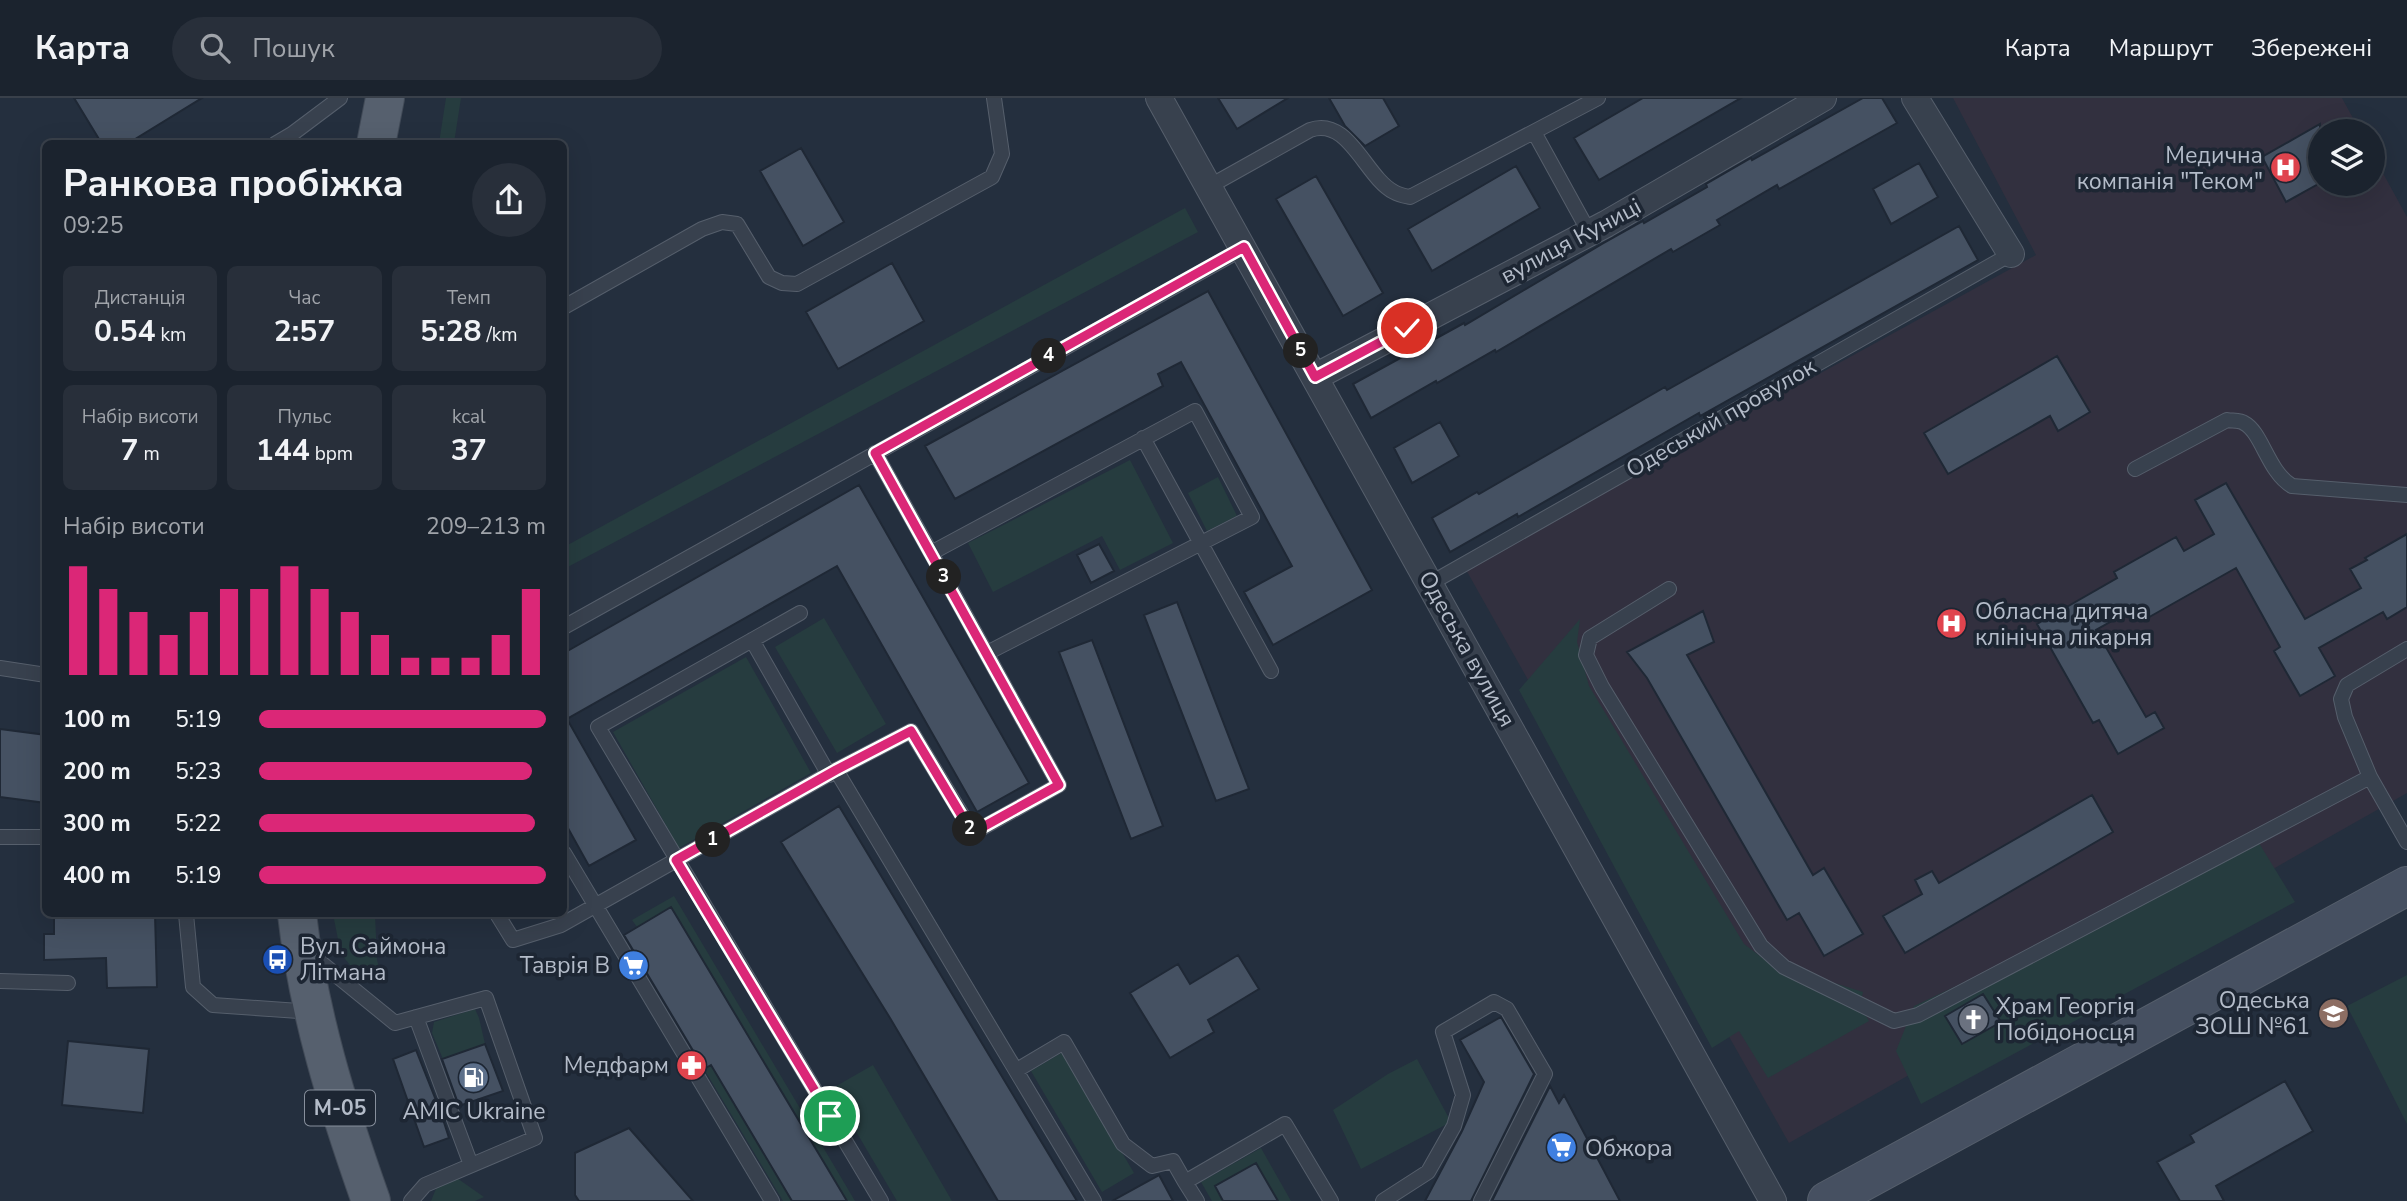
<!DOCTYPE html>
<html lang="uk">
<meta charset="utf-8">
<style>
body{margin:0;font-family:"Nunito Sans",sans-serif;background:#282f3a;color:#f1f3f6;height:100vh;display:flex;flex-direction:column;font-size:26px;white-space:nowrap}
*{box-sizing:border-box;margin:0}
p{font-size:23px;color:#a0a4aa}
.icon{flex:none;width:38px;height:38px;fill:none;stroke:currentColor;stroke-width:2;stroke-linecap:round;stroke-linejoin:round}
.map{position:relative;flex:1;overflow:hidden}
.panel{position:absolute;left:42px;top:42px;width:525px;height:777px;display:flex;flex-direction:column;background:#1b232e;border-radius:10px;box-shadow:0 7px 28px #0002,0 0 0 2px #39404a}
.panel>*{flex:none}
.buttons{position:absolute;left:2308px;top:21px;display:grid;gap:14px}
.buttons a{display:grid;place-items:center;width:77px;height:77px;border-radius:50%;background:#1b232e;box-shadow:0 7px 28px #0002,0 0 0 2px #39404a;font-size:35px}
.pin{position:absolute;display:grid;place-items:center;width:60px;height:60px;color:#fff;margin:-30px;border:4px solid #fff;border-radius:50%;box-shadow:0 2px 7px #0007}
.km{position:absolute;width:35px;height:35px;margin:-18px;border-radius:50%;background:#222;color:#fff;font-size:19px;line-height:35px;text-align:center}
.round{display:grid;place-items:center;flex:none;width:74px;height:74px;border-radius:37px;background:#282f3a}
.overview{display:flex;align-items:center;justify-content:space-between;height:119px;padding:0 21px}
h1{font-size:38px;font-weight:700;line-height:52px}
.stats{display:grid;grid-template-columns:repeat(3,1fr);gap:10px;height:119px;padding:7px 21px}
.stats div{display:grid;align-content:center;border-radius:10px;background:#282f3a;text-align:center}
.stats b{font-size:30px;font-weight:700}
.stats small{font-size:19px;font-weight:400}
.stats p{font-size:19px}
.chart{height:196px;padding:14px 21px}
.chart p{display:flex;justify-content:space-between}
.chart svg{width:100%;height:126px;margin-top:7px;stroke:#db2777;stroke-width:6}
ul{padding:0 21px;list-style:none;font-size:23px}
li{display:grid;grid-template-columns:112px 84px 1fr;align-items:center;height:52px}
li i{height:18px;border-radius:9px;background:#db2777}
header{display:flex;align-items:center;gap:42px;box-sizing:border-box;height:98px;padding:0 35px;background:#1b232e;border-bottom:2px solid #39404a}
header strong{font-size:33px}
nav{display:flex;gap:38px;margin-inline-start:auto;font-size:24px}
.search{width:490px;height:63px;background:#282f3a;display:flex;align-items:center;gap:18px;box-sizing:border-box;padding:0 24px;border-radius:38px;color:#a0a4aa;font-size:26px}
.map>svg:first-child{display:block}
</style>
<header>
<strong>Карта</strong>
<div class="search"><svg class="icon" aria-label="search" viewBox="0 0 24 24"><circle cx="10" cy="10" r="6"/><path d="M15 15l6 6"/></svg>Пошук</div>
<nav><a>Карта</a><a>Маршрут</a><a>Збережені</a></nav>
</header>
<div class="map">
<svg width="2407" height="1103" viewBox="0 0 2407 1103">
<rect width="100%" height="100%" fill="#242f3e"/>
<path fill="#32303f" d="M 1953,0 L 2342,0 L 2360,33 L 2320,33 L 2320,86 L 2373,86 L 2373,57 L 2407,119 L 2407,695 L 1789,1045 L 1465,470 L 2036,157 Z"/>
<path fill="#263c3f" d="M 446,0 L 461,0 L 454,45 L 439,45 Z
M 1185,110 L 1198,134 L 564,471 L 564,449 Z
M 1130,362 L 1173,445 L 1120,472 L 1102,438 L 993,494 L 968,445 Z
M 1218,379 L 1237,418 L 1207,433 L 1188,395 Z
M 824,520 L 886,626 L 837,655 L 775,549 Z
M 1580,521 L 1577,544 L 1589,588 L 1744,846 L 1768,864 L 1863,894 L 1860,907 L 1869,923 L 1768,980 L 1739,933 L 1712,950 L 1519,592 Z
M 746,559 L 811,675 L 679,750 L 613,634 Z
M 2259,745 L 2295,804 L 1921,1006 L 1896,953 L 1914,908 Z
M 674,798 L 855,1103 L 847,1103 L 671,809 L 637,829 L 632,822 Z
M 333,816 L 375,816 L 377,862 L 381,876 L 364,884 L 341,856 Z
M 2407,877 L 2407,1026 L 2347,908 Z
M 475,911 L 479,920 L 485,946 L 443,961 L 432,935 L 434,924 Z
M 1063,954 L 1134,1075 L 1102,1094 L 1031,973 Z
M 1417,961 L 1451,1024 L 1361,1071 L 1333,1012 L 1388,976 Z
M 711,967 L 792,1103 L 783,1103 L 704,971 Z
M 873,967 L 952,1103 L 897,1103 L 831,991 Z
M 1261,1050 L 1291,1103 L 1278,1103 L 1256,1065 L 1215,1088 L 1223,1103 L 1212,1103 L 1201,1084 Z
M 444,1071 L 484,1099 L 475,1103 L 431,1103 Z"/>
<path fill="#455162" stroke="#1f2835" stroke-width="2" d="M 74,0 L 202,0 L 127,46 L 102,46 Z
M 1218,0 L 1288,0 L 1237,31 Z
M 1329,0 L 1383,0 L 1399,28 L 1365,48 L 1345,28 Z
M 1643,0 L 1741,0 L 1599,82 L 1574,40 Z
M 1863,0 L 1882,0 L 1897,25 L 1779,91 L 1777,87 L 1717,122 L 1720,127 L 1673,154 L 1671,151 L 1496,254 L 1495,252 L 1437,285 L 1436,283 L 1371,320 L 1353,286 L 1464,225 L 1465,227 L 1602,146 L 1643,123 L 1644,125 L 1707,89 L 1706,86 L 1751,60 L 1752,62 Z
M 2320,26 L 2320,85 L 2286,104 L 2262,59 Z
M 801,50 L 844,124 L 803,148 L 760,73 Z
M 1919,65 L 1938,99 L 1891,126 L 1873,91 Z
M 1516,68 L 1540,110 L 1432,173 L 1408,131 Z
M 1316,78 L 1383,195 L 1343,218 L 1276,101 Z
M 1959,128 L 1978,162 L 1700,318 L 1699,315 L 1518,419 L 1517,416 L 1450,454 L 1432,420 L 1477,394 L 1479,396 L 1665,289 L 1667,292 Z
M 892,165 L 924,223 L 838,271 L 806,214 Z
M 1208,193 L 1372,492 L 1273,547 L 1244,494 L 1292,468 L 1181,264 L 1158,276 L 1163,288 L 955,401 L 925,348 Z
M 2057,258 L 2090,314 L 2058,333 L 2050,318 L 1948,376 L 1924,335 Z
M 1440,324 L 1459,358 L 1412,385 L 1394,350 Z
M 2226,385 L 2305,521 L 2361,490 L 2350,471 L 2367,462 L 2365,460 L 2407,436 L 2407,509 L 2387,521 L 2383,514 L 2319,550 L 2335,578 L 2300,598 L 2274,553 L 2280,549 L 2236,470 L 2144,522 L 2137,509 L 2096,532 L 2146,619 L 2155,614 L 2164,630 L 2118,656 L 2099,622 L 2093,625 L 2037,526 L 2117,480 L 2114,474 L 2176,439 L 2184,453 L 2214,436 L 2195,402 Z
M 859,387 L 1029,685 L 977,714 L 837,468 L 567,621 L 636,742 L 589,768 L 564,723 L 564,555 Z
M 1099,446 L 1114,473 L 1091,485 L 1077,457 Z
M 1177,504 L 1249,691 L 1216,703 L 1144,517 Z
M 1703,513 L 1714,544 L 1687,557 L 1813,777 L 1824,770 L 1863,836 L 1824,858 L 1799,815 L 1787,822 L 1647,580 L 1627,554 Z
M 1092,542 L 1163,728 L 1131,741 L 1059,554 Z
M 0,631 L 46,637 L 46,705 L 0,699 Z
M 2092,697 L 2113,734 L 1905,855 L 1883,818 L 1922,796 L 1915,782 L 1932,773 L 1939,785 Z
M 839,708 L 1077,1103 L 998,1103 L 890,920 L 781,744 Z
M 671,809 L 847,1103 L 792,1103 L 711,967 L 704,971 L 624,837 Z
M 54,816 L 155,816 L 157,889 L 107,890 L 106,860 L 44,862 L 44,836 L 54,836 Z
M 1238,857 L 1259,891 L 1208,922 L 1214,934 L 1170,960 L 1130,895 L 1178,866 L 1190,886 Z
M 1983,896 L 2001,924 L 1962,946 L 1945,918 Z
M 1501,919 L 1534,976 L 1471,1103 L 1425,1103 L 1462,1033 L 1484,984 L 1460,942 Z
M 68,943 L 149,951 L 143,1015 L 62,1007 Z
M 485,946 L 503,993 L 459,1008 L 442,961 Z
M 416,952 L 441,1015 L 449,1040 L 424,1049 L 393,961 Z
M 2285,983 L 2313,1033 L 2216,1088 L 2224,1103 L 2180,1103 L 2157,1064 L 2194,1044 L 2190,1037 Z
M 1550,988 L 1559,1005 L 1564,997 L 1620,1103 L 1492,1103 Z
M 629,1030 L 693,1103 L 579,1103 L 575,1097 L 575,1055 Z
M 1256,1065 L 1278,1103 L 1223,1103 L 1215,1088 Z
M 1159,1077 L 1173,1103 L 1112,1103 Z"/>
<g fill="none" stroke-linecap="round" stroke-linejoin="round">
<defs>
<path id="lane" d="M 1534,34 L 1589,134
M 275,46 L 292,36 L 340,0
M 1210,88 L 1310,32 C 1349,18 1365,79 1394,94 C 1399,97 1405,98 1410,99 L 1598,0
M 564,209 L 702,131 L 722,124 L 737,126 L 769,179 L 782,185 L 797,186 L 992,79 L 1002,56 L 994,0
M 1143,340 L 1271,573
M 875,355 L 931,455
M 2135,371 L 2227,322 C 2232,323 2240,322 2244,325 C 2262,334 2268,374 2292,388 L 2407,397
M 1431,485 L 2011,156
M 1669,491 L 1590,540 L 1586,557 L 1602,589 L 1761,848 L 1784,869 L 1894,923 L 1918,917 L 2370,679
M 800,515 L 598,629 L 881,1103
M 564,529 L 1244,150
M 752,542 L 829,677
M 2407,551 L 2347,587 L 2341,601 L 2345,619 L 2370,679 L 2407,744
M 0,570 L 46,577
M 836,672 L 911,633 L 973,735 L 1059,687 L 931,455 L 1195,313 L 1252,419 L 987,555
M 0,739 L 46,739
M 564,755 L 772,1103
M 186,816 L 193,889 L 213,907 L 313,914
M 497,816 L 513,842 L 561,827 L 836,672 L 1094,1103
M 309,855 L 395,925 L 486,900 L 535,1040 L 425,1087 L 411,1103
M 0,883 L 68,885
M 416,919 L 471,1067
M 1017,972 L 1064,944 L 1123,1046 L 1152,1068 L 1173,1063 L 1185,1084 L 1285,1026 L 1331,1103
M 1185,1084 L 1197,1103
M 1383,1103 L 1428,1074 L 1454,1028 L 1463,997 L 1443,934 L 1494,904 L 1507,911 L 1545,976 L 1481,1103"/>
<path id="street" d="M 1159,0 L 1773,1103
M 1915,0 L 2011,156
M 1315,279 L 1606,126 L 1823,0"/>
<path id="secondary" d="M 1827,1103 L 2407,788"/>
<path id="primary" d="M 376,46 L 385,0
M 297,816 C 308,914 338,1010 371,1103"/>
</defs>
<use href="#lane" stroke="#565f6c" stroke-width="16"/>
<use href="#street" stroke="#565f6c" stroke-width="28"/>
<use href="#secondary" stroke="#565f6c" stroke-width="40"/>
<use href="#primary" stroke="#414a57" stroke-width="40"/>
<use href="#lane" stroke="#38414e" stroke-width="14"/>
<use href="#street" stroke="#38414e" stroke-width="26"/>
<use href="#secondary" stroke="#465061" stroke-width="38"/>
<use href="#primary" stroke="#56606e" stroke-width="38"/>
</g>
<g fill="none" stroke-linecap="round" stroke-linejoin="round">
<defs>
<path id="route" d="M 830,1018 L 676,762 L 836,672 L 911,633 L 972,735 L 1059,687 L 875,355 L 1244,149 L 1315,279 L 1407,230"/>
</defs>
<use href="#route" stroke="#fff" stroke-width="14"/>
<use href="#route" stroke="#db2777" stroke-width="9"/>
</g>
<defs>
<symbol id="hospital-disc" viewBox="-11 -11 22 22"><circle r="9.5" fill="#e0444e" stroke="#1d2633"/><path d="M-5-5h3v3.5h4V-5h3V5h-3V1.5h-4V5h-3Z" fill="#fff"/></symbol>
<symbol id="bus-disc" viewBox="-11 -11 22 22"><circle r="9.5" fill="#1a4fb4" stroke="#1d2633"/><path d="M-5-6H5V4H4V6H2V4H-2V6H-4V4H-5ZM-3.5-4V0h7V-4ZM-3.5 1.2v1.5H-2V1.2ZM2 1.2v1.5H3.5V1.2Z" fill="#fff"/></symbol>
<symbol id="supermarket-disc" viewBox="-11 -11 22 22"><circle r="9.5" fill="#3f7fe0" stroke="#1d2633"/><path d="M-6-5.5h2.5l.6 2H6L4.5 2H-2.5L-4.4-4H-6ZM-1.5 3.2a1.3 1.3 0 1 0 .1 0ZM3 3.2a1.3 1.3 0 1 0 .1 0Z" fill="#fff"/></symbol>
<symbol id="school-disc" viewBox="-11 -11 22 22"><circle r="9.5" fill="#8d6e63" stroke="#1d2633"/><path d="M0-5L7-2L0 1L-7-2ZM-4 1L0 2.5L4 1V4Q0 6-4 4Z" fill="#fff"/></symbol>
<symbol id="church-disc" viewBox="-11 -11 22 22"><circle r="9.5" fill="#6b7280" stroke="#1d2633"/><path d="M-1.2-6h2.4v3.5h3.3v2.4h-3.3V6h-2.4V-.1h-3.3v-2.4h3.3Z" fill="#fff"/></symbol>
<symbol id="pharmacy-disc" viewBox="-11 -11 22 22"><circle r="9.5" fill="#e0444e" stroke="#1d2633"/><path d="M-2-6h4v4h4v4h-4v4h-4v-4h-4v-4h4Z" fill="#fff"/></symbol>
<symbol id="fuel-disc" viewBox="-11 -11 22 22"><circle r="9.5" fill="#5c6f8a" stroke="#1d2633"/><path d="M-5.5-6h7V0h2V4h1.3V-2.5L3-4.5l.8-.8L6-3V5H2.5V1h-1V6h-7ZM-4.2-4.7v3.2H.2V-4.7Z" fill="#fff"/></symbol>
</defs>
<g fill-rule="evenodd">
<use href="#hospital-disc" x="2268" y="52" width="35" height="35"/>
<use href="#hospital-disc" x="1934" y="508" width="35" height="35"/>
<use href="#bus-disc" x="260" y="844" width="35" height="35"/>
<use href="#supermarket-disc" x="616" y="850" width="35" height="35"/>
<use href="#school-disc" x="2316" y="898" width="35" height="35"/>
<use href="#church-disc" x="1956" y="904" width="35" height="35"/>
<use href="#pharmacy-disc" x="674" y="950" width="35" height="35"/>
<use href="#fuel-disc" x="456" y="962" width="35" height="35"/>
<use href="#supermarket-disc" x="1544" y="1032" width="35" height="35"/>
</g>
<g text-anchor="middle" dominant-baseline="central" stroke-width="7" stroke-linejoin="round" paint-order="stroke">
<rect fill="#1d2633" stroke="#878f9c" stroke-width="2" x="305" y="992.5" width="70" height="35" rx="5"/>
<g font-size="21" font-weight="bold" fill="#b4bcc9">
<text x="340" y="1010">М-05</text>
</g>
<g font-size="23" fill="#b4bcc9" stroke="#1d2633" text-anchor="end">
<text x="2263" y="57">Медична<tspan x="2263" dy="26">компанія "Теком"</tspan></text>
<text x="1975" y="513" text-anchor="start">Обласна дитяча<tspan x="1975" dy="26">клінічна лікарня</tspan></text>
<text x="300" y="848" text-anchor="start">Вул. Саймона<tspan x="300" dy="26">Літмана</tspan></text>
<text x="610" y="867">Таврія В</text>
<text x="2310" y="902">Одеська<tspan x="2310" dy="26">ЗОШ №61</tspan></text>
<text x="1996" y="908" text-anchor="start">Храм Георгія<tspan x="1996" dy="26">Побідоносця</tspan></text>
<text x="669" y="967">Медфарм</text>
<text x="474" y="1013" text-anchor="middle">AMIC Ukraine</text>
<text x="1585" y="1050" text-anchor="start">Обжора</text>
</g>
<g font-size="23" fill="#b4bcc9" stroke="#1d2633">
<text transform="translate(1571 143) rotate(-28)">вулиця Куниці</text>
<text transform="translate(1721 320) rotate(-30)">Одеський провулок</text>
<text transform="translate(1467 551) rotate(61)">Одеська вулиця</text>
</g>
</g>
</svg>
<div class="buttons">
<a><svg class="icon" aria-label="layers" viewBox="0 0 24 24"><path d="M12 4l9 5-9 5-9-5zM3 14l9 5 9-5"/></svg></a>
</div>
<div class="pin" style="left:830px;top:1018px;background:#1e9e55"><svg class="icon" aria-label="arrive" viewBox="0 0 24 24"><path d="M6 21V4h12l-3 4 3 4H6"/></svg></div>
<div class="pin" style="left:1407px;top:230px;background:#d93025"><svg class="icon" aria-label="check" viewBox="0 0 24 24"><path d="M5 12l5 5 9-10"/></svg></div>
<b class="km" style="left:713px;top:742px">1</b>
<b class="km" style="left:970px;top:731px">2</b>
<b class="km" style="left:944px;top:479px">3</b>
<b class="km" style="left:1049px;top:258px">4</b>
<b class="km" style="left:1301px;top:253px">5</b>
<section class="panel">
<div class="overview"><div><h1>Ранкова пробіжка</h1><p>09:25</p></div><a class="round"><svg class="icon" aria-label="share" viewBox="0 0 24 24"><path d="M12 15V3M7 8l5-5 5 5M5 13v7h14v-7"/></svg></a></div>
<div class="stats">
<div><p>Дистанція</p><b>0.54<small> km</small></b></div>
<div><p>Час</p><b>2:57</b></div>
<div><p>Темп</p><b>5:28<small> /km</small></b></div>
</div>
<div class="stats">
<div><p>Набір висоти</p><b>7<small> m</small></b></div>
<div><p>Пульс</p><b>144<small> bpm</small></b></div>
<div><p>kcal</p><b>37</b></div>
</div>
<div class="chart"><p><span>Набір висоти</span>209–213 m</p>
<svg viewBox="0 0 160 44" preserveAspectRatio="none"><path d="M5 44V6M15 44V14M25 44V22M35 44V30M45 44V22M55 44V14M65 44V14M75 44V6M85 44V14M95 44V22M105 44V30M115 44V38M125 44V38M135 44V38M145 44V30M155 44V14"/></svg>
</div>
<ul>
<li><b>100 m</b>5:19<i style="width:100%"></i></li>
<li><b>200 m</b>5:23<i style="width:95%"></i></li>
<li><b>300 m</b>5:22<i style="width:96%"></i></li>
<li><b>400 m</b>5:19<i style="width:100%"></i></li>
</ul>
</section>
</div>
